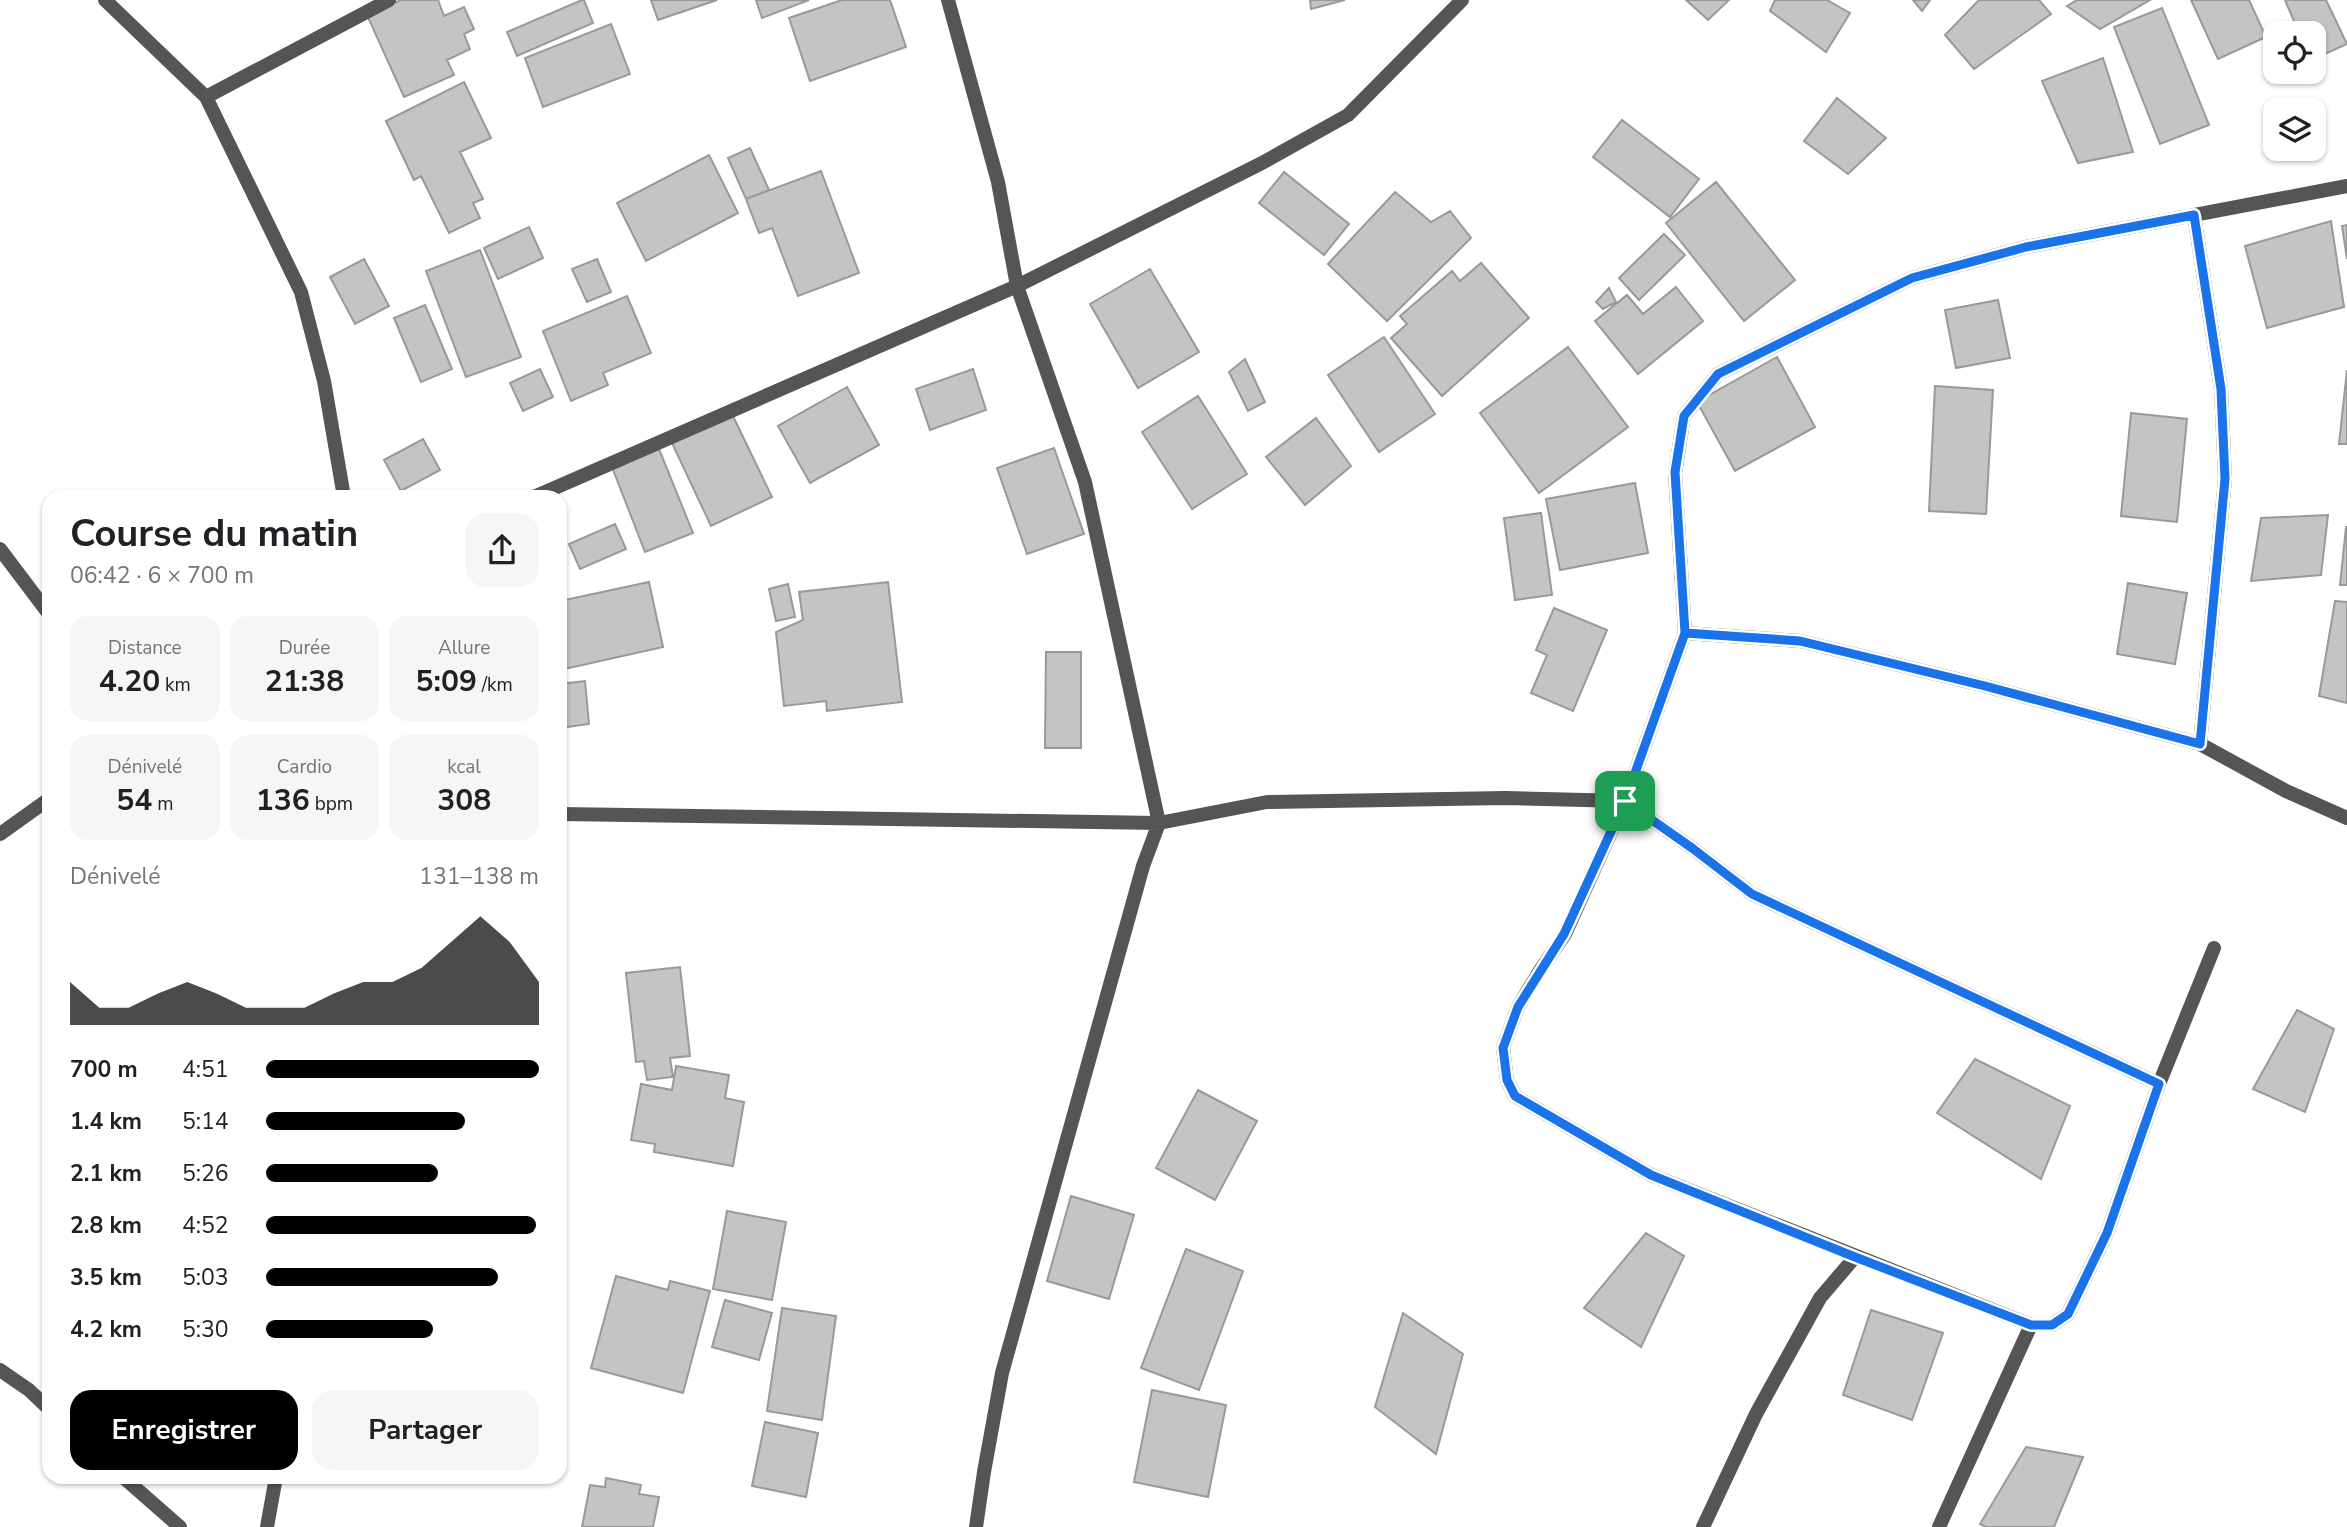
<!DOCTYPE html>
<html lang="fr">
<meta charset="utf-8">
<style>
body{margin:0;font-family:"Nunito Sans",sans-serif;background:#f6f6f6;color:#202124;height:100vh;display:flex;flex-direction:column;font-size:26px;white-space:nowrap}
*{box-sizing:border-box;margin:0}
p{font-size:23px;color:#757577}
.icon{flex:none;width:38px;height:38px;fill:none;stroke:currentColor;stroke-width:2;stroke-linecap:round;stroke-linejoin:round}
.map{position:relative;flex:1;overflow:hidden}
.drawer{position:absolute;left:42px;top:490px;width:525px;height:994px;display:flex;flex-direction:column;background:#fff;border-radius:21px;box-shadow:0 2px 5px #0004}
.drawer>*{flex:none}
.tools{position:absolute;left:2263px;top:21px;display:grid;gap:14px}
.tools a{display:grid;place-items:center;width:63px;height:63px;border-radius:14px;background:#fff;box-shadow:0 2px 5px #0004;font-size:35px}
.pin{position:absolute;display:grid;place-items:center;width:60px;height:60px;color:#fff;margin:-30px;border-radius:14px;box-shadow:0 4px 10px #0006}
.round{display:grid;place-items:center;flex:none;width:74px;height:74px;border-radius:21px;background:#f6f6f6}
.head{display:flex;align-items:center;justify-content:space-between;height:119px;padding:0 28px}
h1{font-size:38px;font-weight:700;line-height:52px}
.stats{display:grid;grid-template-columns:repeat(3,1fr);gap:10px;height:119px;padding:7px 28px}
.stats div{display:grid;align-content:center;border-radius:18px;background:#f6f6f6;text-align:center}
.stats b{font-size:30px;font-weight:700}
.stats small{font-size:19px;font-weight:400}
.stats p{font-size:19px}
.chart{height:196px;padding:14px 28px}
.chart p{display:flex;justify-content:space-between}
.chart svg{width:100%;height:126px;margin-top:7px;fill:#000;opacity:.7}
.cta{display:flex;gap:14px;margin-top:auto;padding:14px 28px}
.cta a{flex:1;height:80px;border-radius:21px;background:#000;color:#fff;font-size:28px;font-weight:700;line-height:80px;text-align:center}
.cta a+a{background:#f6f6f6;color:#202124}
ul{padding:0 28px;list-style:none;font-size:23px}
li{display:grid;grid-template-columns:112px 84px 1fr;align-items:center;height:52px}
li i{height:18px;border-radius:9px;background:#000}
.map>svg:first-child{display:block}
</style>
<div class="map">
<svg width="2347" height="1527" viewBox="0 0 2347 1527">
<rect width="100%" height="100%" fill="#fff"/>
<path fill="#c4c4c4" stroke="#999" stroke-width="2" d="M 401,0 L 438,0 L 444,16 L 464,7 L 474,29 L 464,34 L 470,49 L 447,60 L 454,75 L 404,97 L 367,15 Z
M 582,0 L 584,0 L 593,23 L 517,56 L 507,32 Z
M 651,0 L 717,0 L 658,20 Z
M 756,0 L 809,0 L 762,18 Z
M 842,0 L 890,0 L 906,47 L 810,81 L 789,18 Z
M 1310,0 L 1345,0 L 1311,9 Z
M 1686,0 L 1729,0 L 1708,20 Z
M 1775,0 L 1827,0 L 1850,13 L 1826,52 L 1770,11 Z
M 1913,0 L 1930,0 L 1922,11 Z
M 1979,0 L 2039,0 L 2051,14 L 1974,69 L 1945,35 Z
M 2077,0 L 2150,0 L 2100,29 L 2067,6 Z
M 2191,0 L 2249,0 L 2266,37 L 2218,59 Z
M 2285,0 L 2326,0 L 2347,44 L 2314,59 L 2314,33 L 2299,33 Z
M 2162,8 L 2209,125 L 2160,144 L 2114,27 Z
M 611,24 L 630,74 L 543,107 L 525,58 Z
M 2103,58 L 2133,152 L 2078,163 L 2042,81 Z
M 464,82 L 491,138 L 460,152 L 483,199 L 473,203 L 480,218 L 449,233 L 421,176 L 414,180 L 386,121 Z
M 1837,98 L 1886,138 L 1848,174 L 1804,141 Z
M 1622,120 L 1699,179 L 1670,217 L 1593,157 Z
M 750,148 L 769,190 L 746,199 L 728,158 Z
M 709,155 L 738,213 L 646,261 L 617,203 Z
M 821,171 L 859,273 L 798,296 L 772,228 L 759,233 L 746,199 Z
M 1284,172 L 1349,224 L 1324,255 L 1259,203 Z
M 1716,182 L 1795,280 L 1744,321 L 1666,223 Z
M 1395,192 L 1431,222 L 1450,211 L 1471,238 L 1387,321 L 1328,264 Z
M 2331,221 L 2344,307 L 2267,328 L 2245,246 Z
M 2347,225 L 2347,259 L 2342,226 Z
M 529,227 L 543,258 L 498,279 L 484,248 Z
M 1664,234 L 1685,255 L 1639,300 L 1619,278 Z
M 480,250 L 521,357 L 466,377 L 426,271 Z
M 364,259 L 389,306 L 355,324 L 330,277 Z
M 597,259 L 611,292 L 587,302 L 572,269 Z
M 1481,263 L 1529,318 L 1442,396 L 1391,338 L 1407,324 L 1400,316 L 1452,271 L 1460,281 Z
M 1150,269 L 1199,352 L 1138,388 L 1090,304 Z
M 1676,287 L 1703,321 L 1638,374 L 1595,321 L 1627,295 L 1643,314 Z
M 1609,288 L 1616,302 L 1603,309 L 1596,302 Z
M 627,296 L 651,353 L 603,373 L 608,385 L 571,401 L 543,331 Z
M 1998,300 L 2010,358 L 1956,368 L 1945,310 Z
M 425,305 L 452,369 L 421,382 L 394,318 Z
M 1384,337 L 1435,414 L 1379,452 L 1328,375 Z
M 1568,347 L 1628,427 L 1539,493 L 1480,413 Z
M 1777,357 L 1815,427 L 1735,471 L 1697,402 Z
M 1245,359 L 1265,402 L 1248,411 L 1229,372 Z
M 540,369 L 553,397 L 523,411 L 510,383 Z
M 973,369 L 986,410 L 930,430 L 916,389 Z
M 2347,370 L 2347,444 L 2339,444 Z
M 1935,386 L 1993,390 L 1986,514 L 1929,511 Z
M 847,387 L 879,445 L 810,483 L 778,426 Z
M 1198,396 L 1247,474 L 1192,509 L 1142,432 Z
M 2131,413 L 2187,419 L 2177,522 L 2121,516 Z
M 732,414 L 772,497 L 711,526 L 672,443 Z
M 1316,418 L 1351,466 L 1305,505 L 1266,457 Z
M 423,439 L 440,470 L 401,491 L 384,460 Z
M 1054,448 L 1084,534 L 1027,554 L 997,468 Z
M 659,449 L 693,533 L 645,552 L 612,467 Z
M 1635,483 L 1648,553 L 1560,570 L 1546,499 Z
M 1541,513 L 1552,595 L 1515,600 L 1504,518 Z
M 2328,515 L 2321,575 L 2251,581 L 2261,518 Z
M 615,524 L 626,549 L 580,569 L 569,544 Z
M 2346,527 L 2347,527 L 2347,585 L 2340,585 Z
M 649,582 L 663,647 L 560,670 L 560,601 Z
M 888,582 L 902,702 L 827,711 L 826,701 L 784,706 L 776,632 L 803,620 L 799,592 Z
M 2128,583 L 2187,593 L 2175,664 L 2117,654 Z
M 788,584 L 795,617 L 776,621 L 769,589 Z
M 2335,601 L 2347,602 L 2347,703 L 2319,696 Z
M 1554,608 L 1607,630 L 1573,711 L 1531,693 L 1547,655 L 1536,650 Z
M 1046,652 L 1081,652 L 1081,748 L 1045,748 Z
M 585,681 L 589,724 L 560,728 L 560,684 Z
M 680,967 L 690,1056 L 670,1058 L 673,1077 L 647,1080 L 644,1061 L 636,1062 L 626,973 Z
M 2297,1010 L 2334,1029 L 2305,1112 L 2253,1089 Z
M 1975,1059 L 2070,1106 L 2041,1179 L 1937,1113 Z
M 676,1066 L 729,1075 L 725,1098 L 744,1102 L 733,1166 L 654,1152 L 655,1144 L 631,1140 L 641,1084 L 672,1090 Z
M 1198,1090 L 1257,1121 L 1215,1200 L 1156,1168 Z
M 1071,1196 L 1134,1215 L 1109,1299 L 1047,1281 Z
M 727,1211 L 786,1222 L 772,1300 L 713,1289 Z
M 1646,1233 L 1684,1256 L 1641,1347 L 1584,1308 Z
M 1186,1249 L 1243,1271 L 1199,1390 L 1141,1368 Z
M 616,1276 L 668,1290 L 670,1281 L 710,1291 L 683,1393 L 591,1368 Z
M 725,1300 L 772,1313 L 759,1360 L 712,1347 Z
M 782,1308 L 836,1316 L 822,1420 L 767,1411 Z
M 1871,1310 L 1943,1333 L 1912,1420 L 1843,1395 Z
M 1403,1313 L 1463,1354 L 1436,1454 L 1375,1407 Z
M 1152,1390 L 1226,1405 L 1208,1497 L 1134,1482 Z
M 765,1422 L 818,1433 L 806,1497 L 752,1486 Z
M 2026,1447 L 2083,1457 L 2054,1527 L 1986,1527 L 1980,1524 Z
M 606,1478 L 641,1485 L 639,1494 L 659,1497 L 653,1527 L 582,1527 L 590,1485 L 605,1487 Z"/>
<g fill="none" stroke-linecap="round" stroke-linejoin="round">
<path stroke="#555" stroke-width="14" d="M 105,0 L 206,97 L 301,292 L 324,381 L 344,497
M 206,97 L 389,0
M 2194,215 L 2221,389 L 2225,479 L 2200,744
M 534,497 L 1017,286 L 1262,163 L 1348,115 L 1462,0
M 0,549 L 49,614
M 1685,633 L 1675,473 L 1684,416 L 1718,374 L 1912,278 L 2026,247 L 2347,186
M 560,814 L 1159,823 L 1085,482 L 1017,286 L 998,182 L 948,0
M 0,834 L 49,799
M 2159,1084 L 2107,1233 L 2068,1314 L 2052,1325 L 2031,1325 L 1651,1175 L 1515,1096 L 1507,1080 L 1503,1048 L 1518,1007 L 1539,972 L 1565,934 L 1625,801 L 1692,848 L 1752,894 L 2159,1084 L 2214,948
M 0,1370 L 29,1390 L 49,1409
M 123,1477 L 180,1527
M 267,1527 L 276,1477
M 976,1527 L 984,1472 L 1002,1373 L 1143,866 L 1159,823 L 1267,802 L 1505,798 L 1625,801 L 1685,633 L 1800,641 L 1985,686 L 2200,744 L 2286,791 L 2347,818
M 1703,1527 L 1756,1414 L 1820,1298 L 1855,1257
M 1939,1527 L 2031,1325"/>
</g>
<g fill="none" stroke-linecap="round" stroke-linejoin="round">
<defs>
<path id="route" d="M 1625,801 L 1564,934 L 1518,1007 L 1503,1048 L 1507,1080 L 1515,1096 L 1651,1175 L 1855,1257 L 2031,1325 L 2052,1325 L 2068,1314 L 2107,1233 L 2159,1084 L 1752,894 L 1692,848 L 1625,801 L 1685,633 L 1800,641 L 1985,686 L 2200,744 L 2225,479 L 2221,389 L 2194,215 L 2026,247 L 1912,278 L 1718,374 L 1684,416 L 1675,472 L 1685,633 L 1625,801"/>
</defs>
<use href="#route" stroke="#fff" stroke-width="14"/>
<use href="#route" stroke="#1a73e8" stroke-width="9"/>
</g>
</svg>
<div class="tools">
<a><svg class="icon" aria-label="locate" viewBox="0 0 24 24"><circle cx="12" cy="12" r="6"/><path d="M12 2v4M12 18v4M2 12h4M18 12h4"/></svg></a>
<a><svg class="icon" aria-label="layers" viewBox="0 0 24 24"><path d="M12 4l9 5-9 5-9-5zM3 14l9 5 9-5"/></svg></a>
</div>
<div class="pin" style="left:1625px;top:801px;background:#1e9e55"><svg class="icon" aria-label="arrive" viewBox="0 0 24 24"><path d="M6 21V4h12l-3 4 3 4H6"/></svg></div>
<section class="drawer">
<div class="head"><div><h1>Course du matin</h1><p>06:42 · 6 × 700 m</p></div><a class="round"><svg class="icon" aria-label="share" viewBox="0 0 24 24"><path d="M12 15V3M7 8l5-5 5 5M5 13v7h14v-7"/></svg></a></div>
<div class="stats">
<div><p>Distance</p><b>4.20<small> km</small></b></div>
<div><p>Durée</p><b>21:38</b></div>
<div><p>Allure</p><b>5:09<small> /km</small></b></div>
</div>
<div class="stats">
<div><p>Dénivelé</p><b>54<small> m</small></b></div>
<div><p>Cardio</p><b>136<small> bpm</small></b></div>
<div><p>kcal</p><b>308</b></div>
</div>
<div class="chart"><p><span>Dénivelé</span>131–138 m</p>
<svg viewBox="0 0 160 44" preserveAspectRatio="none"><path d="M0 44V29L10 38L20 38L30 33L40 29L50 33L60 38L70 38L80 38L90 33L100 29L110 29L120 24L130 15L140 6L150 15L160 29V44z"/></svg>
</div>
<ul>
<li><b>700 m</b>4:51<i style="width:100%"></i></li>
<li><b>1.4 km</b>5:14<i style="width:73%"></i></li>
<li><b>2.1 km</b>5:26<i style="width:63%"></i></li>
<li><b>2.8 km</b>4:52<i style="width:99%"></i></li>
<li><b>3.5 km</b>5:03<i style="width:85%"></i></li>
<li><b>4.2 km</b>5:30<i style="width:61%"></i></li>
</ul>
<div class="cta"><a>Enregistrer</a><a>Partager</a></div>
</section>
</div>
